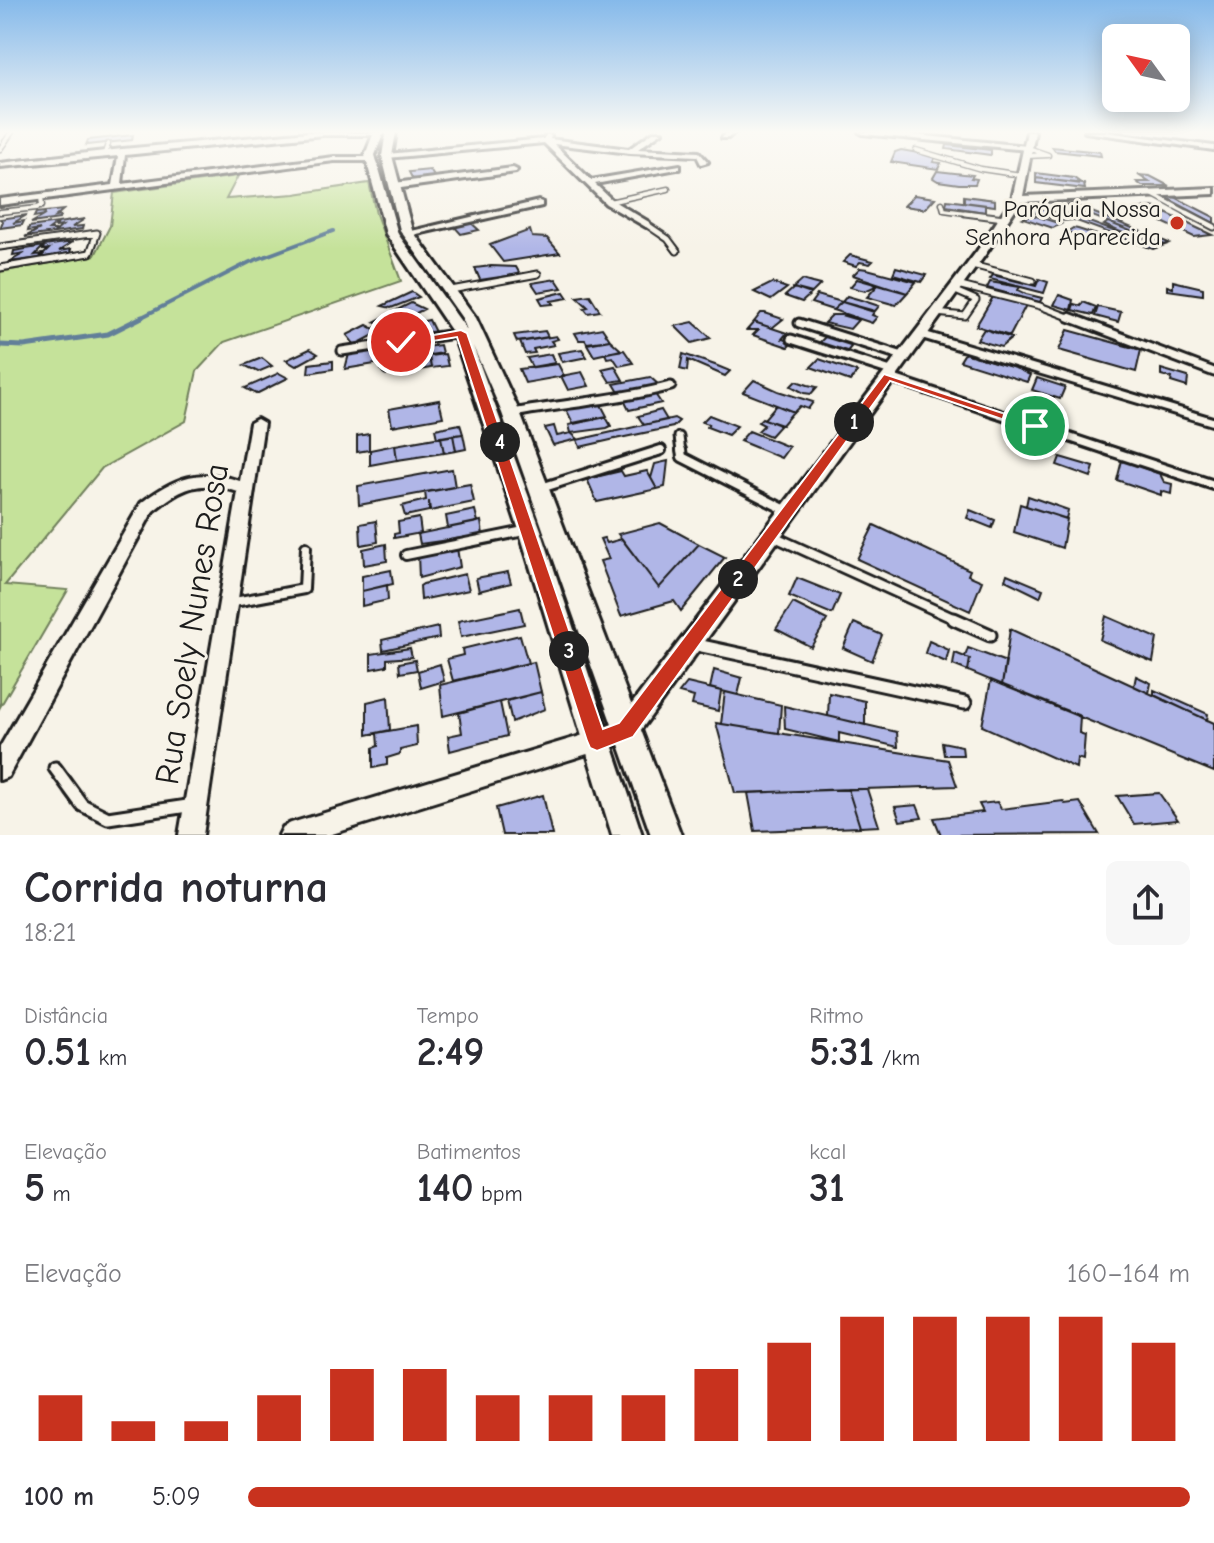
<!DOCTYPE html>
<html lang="pt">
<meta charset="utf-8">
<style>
body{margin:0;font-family:"Comic Neue",sans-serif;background:#f7f7f7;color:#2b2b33;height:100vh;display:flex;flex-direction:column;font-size:30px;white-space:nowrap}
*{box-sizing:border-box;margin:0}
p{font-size:26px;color:#7c7c81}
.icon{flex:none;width:44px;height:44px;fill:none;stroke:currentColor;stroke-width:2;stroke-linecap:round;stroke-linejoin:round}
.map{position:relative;height:835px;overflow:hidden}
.sheet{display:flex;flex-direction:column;background:#fff;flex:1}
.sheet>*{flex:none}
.needle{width:52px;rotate:303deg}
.tools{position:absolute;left:1102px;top:24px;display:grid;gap:16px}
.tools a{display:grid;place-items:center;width:88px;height:88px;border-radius:12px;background:#fff;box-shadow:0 4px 20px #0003;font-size:40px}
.pin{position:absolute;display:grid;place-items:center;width:68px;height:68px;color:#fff;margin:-34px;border:4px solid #fff;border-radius:50%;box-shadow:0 2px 8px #0007}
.km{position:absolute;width:40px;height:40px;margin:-20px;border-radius:50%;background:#222;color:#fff;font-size:22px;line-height:40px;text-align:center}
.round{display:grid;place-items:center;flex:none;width:84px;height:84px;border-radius:12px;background:#f7f7f7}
.headline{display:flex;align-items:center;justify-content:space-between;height:136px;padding:0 24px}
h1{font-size:44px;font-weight:700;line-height:60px}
.stats{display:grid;grid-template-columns:repeat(3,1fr);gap:12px;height:136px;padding:8px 24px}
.stats div{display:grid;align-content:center}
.stats b{font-size:40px;font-weight:700}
.stats small{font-size:22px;font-weight:400}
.stats p{font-size:22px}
.chart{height:224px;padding:16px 24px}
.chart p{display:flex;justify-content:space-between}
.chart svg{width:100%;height:144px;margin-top:8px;stroke:#c8321e;stroke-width:6}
ul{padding:0 24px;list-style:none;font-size:26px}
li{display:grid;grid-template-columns:128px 96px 1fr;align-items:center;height:60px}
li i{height:20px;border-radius:10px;background:#c8321e}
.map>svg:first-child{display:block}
</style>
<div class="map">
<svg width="1214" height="835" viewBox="0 0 1214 835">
<rect width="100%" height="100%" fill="#f7f3e8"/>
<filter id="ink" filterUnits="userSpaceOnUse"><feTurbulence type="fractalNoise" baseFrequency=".0125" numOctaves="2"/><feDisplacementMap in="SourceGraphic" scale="16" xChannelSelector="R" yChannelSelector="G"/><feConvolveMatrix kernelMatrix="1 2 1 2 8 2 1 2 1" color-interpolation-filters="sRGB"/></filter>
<g filter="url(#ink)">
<path fill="#c5e29a" stroke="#707f5b" stroke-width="2" d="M 238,176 L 226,199 L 295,194 L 369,183 L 376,214 L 401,281 L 224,342 L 197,371 L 186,421 L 102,468 L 5,585 L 68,590 L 0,707 L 0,272 L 95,255 L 110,226 L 114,193 Z"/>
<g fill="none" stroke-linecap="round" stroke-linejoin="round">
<path stroke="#627f99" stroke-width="4" d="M 138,319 L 250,262 L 333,231"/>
<path stroke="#627f99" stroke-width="5" d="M 0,345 L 24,346 L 108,334 L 142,317"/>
</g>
<path fill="#b0b6e7" stroke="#1c1c1c" stroke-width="2" d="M 133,135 L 132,140 L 86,145 L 88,140 Z
M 947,145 L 991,150 L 991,155 L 946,149 Z
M 1052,147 L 1100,152 L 1101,156 L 1055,151 Z
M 901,150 L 936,156 L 933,162 L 941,163 L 938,169 L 891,162 L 895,152 Z
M 430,170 L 435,178 L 413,180 L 409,172 Z
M 937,171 L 973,175 L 971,178 L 977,179 L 975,184 L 959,184 L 938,181 L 933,178 Z
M 1036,173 L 1074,178 L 1082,184 L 1036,178 Z
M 1138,175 L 1150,176 L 1169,186 L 1142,186 L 1137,182 L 1149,182 Z
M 1036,178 L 1084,184 L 1085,189 L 1036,183 Z
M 914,195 L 935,198 L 925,209 L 904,206 Z
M 964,196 L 995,200 L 995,206 L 964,202 Z
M 1165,197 L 1175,197 L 1214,217 L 1214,223 Z
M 947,200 L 985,205 L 985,212 L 946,206 Z
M 1071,204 L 1120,223 L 1169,243 L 1165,245 L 1065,205 Z
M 1038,207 L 1052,212 L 1073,220 L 1059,221 L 1028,210 Z
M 1153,207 L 1212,235 L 1194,237 L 1135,209 Z
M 63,210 L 55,217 L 60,216 L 59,219 L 31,223 L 45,215 L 34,217 L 36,213 Z
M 1057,210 L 1151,245 L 1157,242 L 1165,245 L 1153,249 L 1052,212 Z
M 27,215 L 13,223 L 24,221 L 22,225 L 0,228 L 3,221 L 0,219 Z
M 1030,215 L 1036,216 L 1061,224 L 1053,228 L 1023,218 Z
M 85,219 L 72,227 L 83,226 L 82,229 L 54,233 L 62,226 L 56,227 L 58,223 Z
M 469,221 L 479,230 L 461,234 L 452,224 Z
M 1108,222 L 1153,240 L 1137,239 L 1104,225 Z
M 58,223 L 49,230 L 55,230 L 54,233 L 25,237 L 40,229 L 28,231 L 29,227 Z
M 1073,228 L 1078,229 L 1106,238 L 1095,241 L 1067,232 Z
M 530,230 L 532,237 L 547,238 L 560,253 L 503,262 L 490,245 Z
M 73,242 L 59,251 L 71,249 L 70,253 L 40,258 L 49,249 L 43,250 L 44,246 Z
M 44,246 L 35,255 L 42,254 L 40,258 L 9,262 L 25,253 L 13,255 L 14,251 Z
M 850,255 L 873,261 L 870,264 L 860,262 L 856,266 L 843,262 Z
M 491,266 L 516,267 L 520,274 L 480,280 L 475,268 Z
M 896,267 L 926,275 L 921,282 L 893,274 Z
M 860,268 L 867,269 L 916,282 L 907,293 L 853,275 Z
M 993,275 L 1036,286 L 1039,279 L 1048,282 L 1044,293 L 990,279 Z
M 556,279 L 562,288 L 538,292 L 532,283 Z
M 857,279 L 878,285 L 865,291 L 850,287 Z
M 802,280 L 812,283 L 820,285 L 812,293 L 793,288 Z
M 1173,281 L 1203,288 L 1203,295 L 1167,290 L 1167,286 L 1173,288 Z
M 990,282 L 1020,287 L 1018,290 L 1026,294 L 1042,298 L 1040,302 L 987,288 Z
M 772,283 L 787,288 L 771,300 L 754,292 Z
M 878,285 L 907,293 L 896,305 L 867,297 Z
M 794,288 L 811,294 L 802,302 L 785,296 Z
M 412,292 L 419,297 L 391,308 L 382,306 Z
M 564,292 L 568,298 L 551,301 L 553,304 L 543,305 L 539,298 Z
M 590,295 L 600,311 L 588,313 L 584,308 L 588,307 L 577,297 Z
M 817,295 L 824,297 L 842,302 L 833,310 L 811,303 Z
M 1059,295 L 1073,300 L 1071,310 L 1054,305 Z
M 847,296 L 861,300 L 879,306 L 875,311 L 842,302 Z
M 993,297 L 1026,305 L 1010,336 L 976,326 Z
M 842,302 L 874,312 L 872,315 L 877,317 L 872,323 L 833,310 Z
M 1083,302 L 1096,307 L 1093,315 L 1072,310 L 1074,304 L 1081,306 Z
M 411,303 L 424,309 L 409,317 L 395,311 Z
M 1098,307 L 1121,312 L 1118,322 L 1095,316 Z
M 395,311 L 409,317 L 383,331 L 376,327 L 380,325 L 374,322 Z
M 761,313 L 765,313 L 783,319 L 772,328 L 754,322 Z
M 832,315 L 841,315 L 858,320 L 850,329 L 824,323 Z
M 429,320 L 435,332 L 415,333 L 415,323 Z
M 693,322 L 711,338 L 692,343 L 675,326 Z
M 754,322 L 787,333 L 782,339 L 793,342 L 788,347 L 753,335 L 758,330 L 747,330 Z
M 367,325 L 380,332 L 355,345 L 347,335 Z
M 602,328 L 610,340 L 587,343 L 585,340 L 579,340 L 575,333 Z
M 984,329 L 1012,338 L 1001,347 L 977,340 Z
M 1068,330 L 1141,350 L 1136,372 L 1059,350 Z
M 545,331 L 548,337 L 517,342 L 514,335 Z
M 828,334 L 855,342 L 846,353 L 818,344 Z
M 556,336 L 558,339 L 551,341 L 554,345 L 533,349 L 535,353 L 525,354 L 520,342 Z
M 610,340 L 621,350 L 594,356 L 587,344 Z
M 440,345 L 442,353 L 419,357 L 417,348 Z
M 407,346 L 407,357 L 392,359 L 392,348 Z
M 388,348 L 389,358 L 380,359 L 381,363 L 345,369 L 349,354 Z
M 310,349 L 318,354 L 296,366 L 286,360 Z
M 582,349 L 587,357 L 562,362 L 558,353 Z
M 624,350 L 633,363 L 619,366 L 613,357 L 607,358 L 605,353 Z
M 965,353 L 1016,368 L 1030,375 L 1027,382 L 960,361 Z
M 445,354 L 448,366 L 431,368 L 429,356 Z
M 551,354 L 555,363 L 532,367 L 527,358 Z
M 683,354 L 715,365 L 730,371 L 725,376 L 688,360 L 687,371 L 680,369 Z
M 429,357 L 431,368 L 413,371 L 411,359 Z
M 262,358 L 272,366 L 258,372 L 244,365 Z
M 411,359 L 413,369 L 397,372 L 395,361 Z
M 819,359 L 857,372 L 850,381 L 811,367 Z
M381 368a7 7 0 1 1 14 0a7 7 0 1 1-14 0Z
M 333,361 L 333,369 L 308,373 L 309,364 Z
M 558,364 L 564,376 L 525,383 L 519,369 Z
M 615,366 L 623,380 L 610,382 L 602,369 Z
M 1161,369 L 1188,377 L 1187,387 L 1171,382 L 1172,378 L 1161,375 Z
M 582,372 L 589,386 L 568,390 L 561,376 Z
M 279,373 L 288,378 L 256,394 L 245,388 Z
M 650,377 L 660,386 L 620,394 L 614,384 Z
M 1037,378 L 1065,387 L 1060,399 L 1032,390 Z
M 754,380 L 778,391 L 813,402 L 808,409 L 800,406 L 794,412 L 743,392 Z
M 796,381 L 808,385 L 817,387 L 811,394 L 804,393 L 791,386 Z
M 655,394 L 661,403 L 629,410 L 624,400 Z
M 598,399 L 607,416 L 573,423 L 564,405 Z
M 439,400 L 443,417 L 392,426 L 389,409 Z
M 776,405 L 793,412 L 782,425 L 764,419 Z
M 661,410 L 667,420 L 644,425 L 638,416 Z
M 709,415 L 737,426 L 728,435 L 707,427 L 709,424 L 702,422 Z
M 606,417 L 611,426 L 607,428 L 571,433 L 569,425 Z
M 674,418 L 679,421 L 673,427 L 615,439 L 580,447 L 577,440 Z
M 762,418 L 780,425 L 770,436 L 758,431 L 764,425 L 758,422 Z
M 460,424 L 463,434 L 437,438 L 435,429 Z
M 554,426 L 557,436 L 571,433 L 578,439 L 553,445 L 545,428 Z
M 749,431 L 789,447 L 781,458 L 740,441 Z
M 369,434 L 369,450 L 357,452 L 357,436 Z
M 463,434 L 466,449 L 456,451 L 453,435 Z
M 453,435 L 456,451 L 444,453 L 441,437 Z
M 441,437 L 444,453 L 397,460 L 395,445 Z
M 395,445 L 397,460 L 370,465 L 370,450 Z
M 1060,457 L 1094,467 L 1091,477 L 1057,465 Z
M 1122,460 L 1160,474 L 1164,482 L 1172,484 L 1171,494 L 1161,491 L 1161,495 L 1117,480 Z
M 668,461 L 665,487 L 657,489 L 651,478 L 655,464 Z
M 452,469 L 455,487 L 359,505 L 358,486 Z
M 621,471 L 624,476 L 647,471 L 657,489 L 597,502 L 587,479 Z
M 470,484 L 474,502 L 430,511 L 429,501 L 429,511 L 405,516 L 402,506 L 426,500 L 425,492 Z
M 1028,496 L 1068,510 L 1066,519 L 1026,506 Z
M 1020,504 L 1067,519 L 1062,548 L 1014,532 Z
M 475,510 L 478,522 L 448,528 L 446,516 Z
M 970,510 L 995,520 L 992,528 L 967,518 Z
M 419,518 L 421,533 L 394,538 L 394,534 L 399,533 L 398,522 Z
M 376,521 L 378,542 L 361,545 L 360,524 Z
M 481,521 L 483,535 L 420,544 L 418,534 Z
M 660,523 L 699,544 L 659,588 L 618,534 Z
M 874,525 L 970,570 L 968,575 L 982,581 L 970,611 L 857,559 Z
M 604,538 L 607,543 L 622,539 L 659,588 L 699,544 L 725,557 L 681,611 L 674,601 L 621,616 L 600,561 L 609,559 L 600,539 Z
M 386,544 L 387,561 L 364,565 L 363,549 Z
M 457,548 L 460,567 L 419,578 L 418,555 Z
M 391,570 L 393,584 L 362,591 L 362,576 Z
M 508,572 L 511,583 L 479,591 L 476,578 Z
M 465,574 L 469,590 L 421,600 L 420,586 L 423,584 Z
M 1007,574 L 1043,589 L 1040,597 L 1005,580 Z
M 797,578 L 840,595 L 832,614 L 789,596 Z
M 387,585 L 388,600 L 362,606 L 362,591 Z
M 793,603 L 827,620 L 811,647 L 776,629 Z
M 520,608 L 524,624 L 461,637 L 458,621 Z
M 1106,616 L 1157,638 L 1153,662 L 1100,640 Z
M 854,623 L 882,635 L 872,661 L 843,648 Z
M 438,627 L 439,638 L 383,650 L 382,640 Z
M 1010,629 L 1214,723 L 1214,772 L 1002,685 Z
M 520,635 L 528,663 L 453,681 L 447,659 L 463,655 L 462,649 Z
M 929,641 L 949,650 L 946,662 L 925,653 Z
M 410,648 L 412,657 L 387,659 L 387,666 L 371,669 L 371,654 Z
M 968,648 L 1006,662 L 1002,685 L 968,671 L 970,659 L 965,657 Z
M 955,653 L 970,659 L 968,671 L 953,665 Z
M 415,660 L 417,670 L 400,673 L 399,663 Z
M 534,662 L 541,692 L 443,716 L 440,685 Z
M 440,664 L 444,681 L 421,688 L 418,671 Z
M 714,670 L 742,678 L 738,695 L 710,688 Z
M 1136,676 L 1151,683 L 1149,693 L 1134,686 Z
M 991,680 L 1080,716 L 1079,733 L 1085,735 L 1083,760 L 1077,758 L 1076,768 L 982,726 Z
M 687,683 L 721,691 L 718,711 L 692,705 L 694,697 L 679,693 Z
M 1154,690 L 1208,714 L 1207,720 L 1154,695 Z
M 541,692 L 545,709 L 512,722 L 507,701 Z
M 725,692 L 781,705 L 779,733 L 721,724 Z
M 829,693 L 865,701 L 865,725 L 828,716 Z
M 388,697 L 390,730 L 367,735 L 367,702 Z
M 500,702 L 507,736 L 450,751 L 448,736 L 462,733 L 459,713 Z
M 784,706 L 897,732 L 898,747 L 839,733 L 839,742 L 785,729 Z
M 716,723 L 948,760 L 957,786 L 735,793 Z
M 416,726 L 417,746 L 400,750 L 400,754 L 387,758 L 387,765 L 373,768 L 373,748 L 378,746 L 377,733 Z
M 942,742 L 962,746 L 963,755 L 944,755 Z
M 848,789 L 867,789 L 879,826 L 860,827 Z
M 848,789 L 860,827 L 755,831 L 748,793 Z
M 1159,793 L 1178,820 L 1134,824 L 1117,796 Z
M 543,795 L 552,835 L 502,835 L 496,808 Z
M 1063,801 L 1065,804 L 1080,802 L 1099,834 L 941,835 L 934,818 L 983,812 L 979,804 L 997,802 L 1001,809 Z
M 917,805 L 922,818 L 900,821 L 895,807 Z"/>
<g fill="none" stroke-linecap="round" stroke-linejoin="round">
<defs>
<path id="service-far4" d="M 0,149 L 12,132
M 916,150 L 981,169 L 1021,175
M 105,153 L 108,144
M 1026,156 L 1048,155 L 1028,148
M 1150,193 L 1191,215
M 609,202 L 668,189
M 942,203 L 944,210 L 980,215
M 0,212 L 37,208 L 42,206 L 41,197"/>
<path id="service-far3" d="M 965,213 L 1004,218
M 1187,213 L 1214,227
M 646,224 L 668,239 L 677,251
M 0,247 L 97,233 L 90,253 L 0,268
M 972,265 L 1033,281
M 957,285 L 1040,306 L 1074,319
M 451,290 L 538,274
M 936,313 L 965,316 L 976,300 L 953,290"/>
<path id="service-far2" d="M 1069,317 L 1214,372
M 799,323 L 903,356
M 920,334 L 1214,422
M 791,339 L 891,371
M 342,351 L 461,333
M 888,377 L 1113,452
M 513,413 C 566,403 619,400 671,386
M 679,437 L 681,452
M 656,452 L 661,450"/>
<path id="service-far1" d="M 681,450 L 682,457 L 788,511
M 1107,450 L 1214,485
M 541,488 L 661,450
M 773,536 L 959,621
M 406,555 L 529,530
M 229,603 L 304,589 L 306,547"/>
<path id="service" d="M 954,619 L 990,635
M 693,644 L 965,703
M 55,768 L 82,805 L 108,818 L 194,805"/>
<path id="minor" d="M 309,132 L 383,133 L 379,135 L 323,135 L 125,155 L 122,184 L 334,157 L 371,157 L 375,159 L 371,161 L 334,161 L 0,205 L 0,199 L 113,185 L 118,156 L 0,167 L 0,163 L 122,149 Z
M 653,132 L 662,132 L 638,149 L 699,152 L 708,162 L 701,164 L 697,156 L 630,153 L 554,144 L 591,180 L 680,165 L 680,169 L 677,169 L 595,184 L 612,200 L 649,222 L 649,226 L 646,227 L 606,204 L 544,143 L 387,158 L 383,156 L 387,154 L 543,139 L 547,134 L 551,136 L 550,139 L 629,149 Z
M 726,132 L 735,132 L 728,138 L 722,138 Z
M 859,132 L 885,132 L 1028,146 L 1032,148 L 1028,150 L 863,134 Z
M 1085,132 L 1105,132 L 1214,146 L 1214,150 Z
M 513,168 L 517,170 L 516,172 L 394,189 L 390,186 L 394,183 Z
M 539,201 L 542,202 L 542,206 L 408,236 L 403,233 Z
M 257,419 L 264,423 L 203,835 L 179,835 L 238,492 C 200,479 183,487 153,511 L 8,777 L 0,780 L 0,747 L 141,503 C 175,477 199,468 240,481 L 250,423 Z
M 597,731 L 605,734 L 608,741 L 605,748 L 597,751 L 329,835 L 279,835 L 283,827 L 291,823 Z"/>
<path id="tertiary" d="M 1027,132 L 1035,132 L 1023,196 L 1214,188 L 1214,194 L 1020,202 L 985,255 L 635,738 L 597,753 L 588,749 L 585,741 L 588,733 L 618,722 L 977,251 L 1012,199 Z"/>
<path id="secondary" d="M 374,132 L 384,132 L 375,155 L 398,234 L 467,330 L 462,318 L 400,230 L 382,156 L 386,132 L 396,132 L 392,156 L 412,230 L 476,318 L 520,413 L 681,835 L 651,835 L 502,413 L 473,346 L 541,530 L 642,835 L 612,835 L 519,530 L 453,333 L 386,234 L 365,155 Z"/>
</defs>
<use href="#service-far4" stroke="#1c1c1c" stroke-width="7"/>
<use href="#service-far3" stroke="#1c1c1c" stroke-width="9"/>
<use href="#service-far2" stroke="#1c1c1c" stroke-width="13"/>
<use href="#service-far1" stroke="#1c1c1c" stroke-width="14"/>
<use href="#service" stroke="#1c1c1c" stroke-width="17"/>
<use href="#minor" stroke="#1c1c1c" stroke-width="6"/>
<use href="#tertiary" stroke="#1c1c1c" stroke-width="6"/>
<use href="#secondary" stroke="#1c1c1c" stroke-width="6"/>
<use href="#service-far4" stroke="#f7f3e8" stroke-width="4"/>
<use href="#service-far3" stroke="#f7f3e8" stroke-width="5"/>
<use href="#service-far2" stroke="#f7f3e8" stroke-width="7"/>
<use href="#service-far1" stroke="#f7f3e8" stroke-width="8"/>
<use href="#service" stroke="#f7f3e8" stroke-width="11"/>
<use href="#minor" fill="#f7f3e8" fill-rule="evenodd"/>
<use href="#tertiary" fill="#f7f3e8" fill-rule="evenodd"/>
<use href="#secondary" fill="#f7f3e8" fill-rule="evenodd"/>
</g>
</g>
<linearGradient id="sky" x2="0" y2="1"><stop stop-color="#85b9ea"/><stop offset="0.53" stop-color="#fbfaf5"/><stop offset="1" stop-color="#fbfaf5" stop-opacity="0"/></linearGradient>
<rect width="1214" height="249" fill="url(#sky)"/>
<path fill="#c8321e" stroke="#fff" stroke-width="2" d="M 461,330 L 467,333 L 603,729 L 619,723 L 884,374 L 1042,426 L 1031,429 L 890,381 L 633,737 L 597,751 L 590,748 L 587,741 L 457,337 L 401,346 L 396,342 Z"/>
<circle fill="#c8321e" stroke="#f7f3e8" stroke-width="3" cx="1177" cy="223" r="8"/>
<g text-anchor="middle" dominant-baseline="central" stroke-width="6" stroke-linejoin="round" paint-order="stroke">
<g font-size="24" fill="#1c1c1c" stroke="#f7f3e8" text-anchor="end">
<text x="1161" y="209">Paróquia Nossa<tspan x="1161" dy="28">Senhora Aparecida</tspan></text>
</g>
<g font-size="34" fill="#1c1c1c" stroke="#f7f3e8">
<text transform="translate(192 624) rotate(-81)">Rua Soely Nunes Rosa</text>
</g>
</g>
</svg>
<div class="tools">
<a><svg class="needle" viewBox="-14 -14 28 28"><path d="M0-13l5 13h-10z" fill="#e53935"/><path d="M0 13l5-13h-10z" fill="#7c7c81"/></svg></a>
</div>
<div class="pin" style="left:1035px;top:426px;background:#1e9e55"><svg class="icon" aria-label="arrive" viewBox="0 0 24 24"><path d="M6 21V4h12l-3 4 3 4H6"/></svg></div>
<div class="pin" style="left:401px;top:342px;background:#d93025"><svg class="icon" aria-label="check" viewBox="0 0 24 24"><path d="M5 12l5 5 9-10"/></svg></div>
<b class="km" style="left:854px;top:422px">1</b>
<b class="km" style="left:738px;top:579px">2</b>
<b class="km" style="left:569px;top:651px">3</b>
<b class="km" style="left:500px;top:442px">4</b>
</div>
<section class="sheet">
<div class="headline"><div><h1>Corrida noturna</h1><p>18:21</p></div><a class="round"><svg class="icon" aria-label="share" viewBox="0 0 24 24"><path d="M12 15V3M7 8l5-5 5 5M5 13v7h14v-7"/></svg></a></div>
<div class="stats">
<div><p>Distância</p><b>0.51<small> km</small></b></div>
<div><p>Tempo</p><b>2:49</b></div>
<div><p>Ritmo</p><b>5:31<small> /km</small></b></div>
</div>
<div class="stats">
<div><p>Elevação</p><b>5<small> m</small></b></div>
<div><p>Batimentos</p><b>140<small> bpm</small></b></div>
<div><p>kcal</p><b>31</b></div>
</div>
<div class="chart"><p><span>Elevação</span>160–164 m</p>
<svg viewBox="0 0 160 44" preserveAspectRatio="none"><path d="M5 44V30M15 44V38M25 44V38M35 44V30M45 44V22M55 44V22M65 44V30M75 44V30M85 44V30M95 44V22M105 44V14M115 44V6M125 44V6M135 44V6M145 44V6M155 44V14"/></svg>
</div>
<ul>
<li><b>100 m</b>5:09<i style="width:100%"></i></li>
</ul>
</section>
